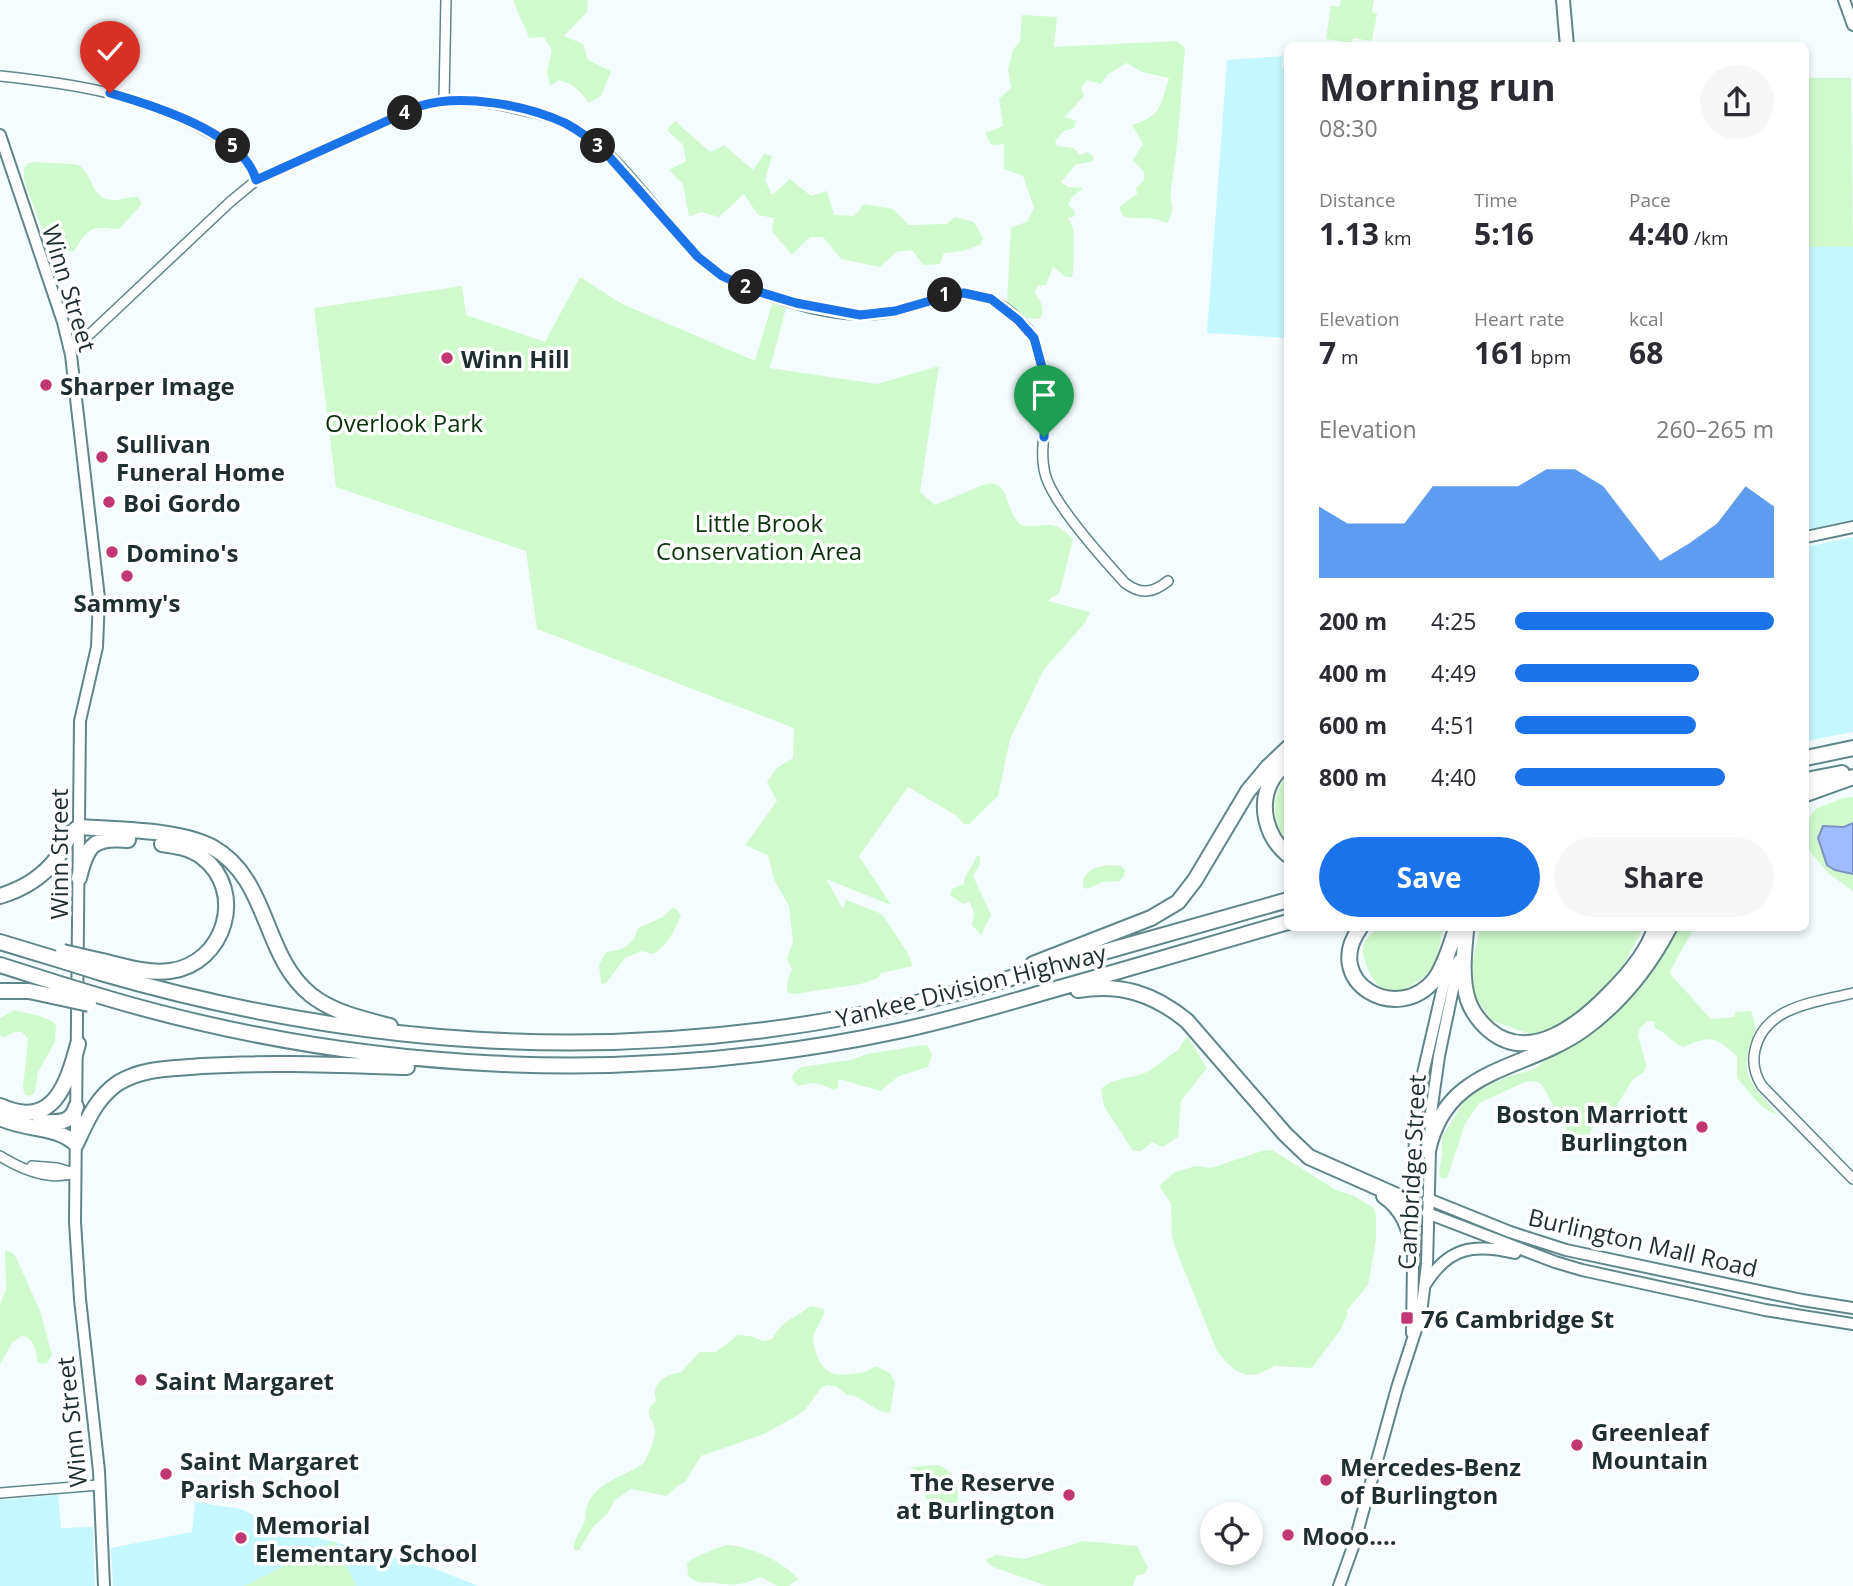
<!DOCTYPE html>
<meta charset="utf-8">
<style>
body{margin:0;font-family:"Open Sans",sans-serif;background:#f7f7f7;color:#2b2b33;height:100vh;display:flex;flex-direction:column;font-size:26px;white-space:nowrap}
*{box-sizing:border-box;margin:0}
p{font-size:23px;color:#7c7c81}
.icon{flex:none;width:38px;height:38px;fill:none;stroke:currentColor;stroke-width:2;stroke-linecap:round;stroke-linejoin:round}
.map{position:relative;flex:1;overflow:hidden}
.details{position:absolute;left:1284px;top:42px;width:525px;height:889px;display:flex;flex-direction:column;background:#fff;border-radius:10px;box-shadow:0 4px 10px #0003}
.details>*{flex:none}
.controls{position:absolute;left:1200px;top:1502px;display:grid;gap:14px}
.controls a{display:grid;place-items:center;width:63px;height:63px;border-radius:50%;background:#fff;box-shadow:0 4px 10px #0003;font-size:35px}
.pin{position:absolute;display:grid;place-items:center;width:60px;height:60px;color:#fff;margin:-72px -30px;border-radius:50% 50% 50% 0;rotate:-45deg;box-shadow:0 0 7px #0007}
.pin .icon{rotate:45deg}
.km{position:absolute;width:35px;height:35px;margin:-18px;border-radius:50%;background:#222;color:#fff;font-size:19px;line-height:35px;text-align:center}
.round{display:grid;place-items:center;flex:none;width:74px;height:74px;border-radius:37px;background:#f7f7f7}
.headline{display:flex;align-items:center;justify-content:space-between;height:119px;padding:0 35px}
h1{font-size:38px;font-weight:700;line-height:52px}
.stats{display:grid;grid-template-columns:repeat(3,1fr);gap:10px;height:119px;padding:7px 35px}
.stats div{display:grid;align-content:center}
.stats b{font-size:30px;font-weight:700}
.stats small{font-size:19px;font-weight:400}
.stats p{font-size:19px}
.chart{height:196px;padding:14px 35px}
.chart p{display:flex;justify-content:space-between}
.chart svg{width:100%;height:126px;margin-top:7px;fill:#1a73e8;opacity:.7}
.cta{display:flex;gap:14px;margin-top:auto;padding:14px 35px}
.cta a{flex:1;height:80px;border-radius:42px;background:#1a73e8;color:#fff;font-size:28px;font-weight:700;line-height:80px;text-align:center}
.cta a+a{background:#f7f7f7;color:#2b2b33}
ul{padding:0 35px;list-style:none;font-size:23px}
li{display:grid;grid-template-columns:112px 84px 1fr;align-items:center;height:52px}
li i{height:18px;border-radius:9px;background:#1a73e8}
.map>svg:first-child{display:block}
</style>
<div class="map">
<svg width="1853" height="1586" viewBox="0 0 1853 1586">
<rect width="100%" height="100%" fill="#f5fcfd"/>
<path fill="#c5f8fe" d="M 1283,56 L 1282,68 L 1288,68 L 1288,338 L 1207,333 L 1227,60 Z
M 1806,247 L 1853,247 L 1853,520 L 1806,531 Z
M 1853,537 L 1853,732 L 1806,741 L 1806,547 Z
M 58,1495 L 61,1528 L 93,1527 L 95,1586 L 0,1586 L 0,1500 Z
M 195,1502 L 241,1509 L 280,1528 L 433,1568 L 478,1586 L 113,1586 L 111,1548 L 192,1532 Z"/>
<path fill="#d0facd" d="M 514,0 L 588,0 L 587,12 L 564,36 L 583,44 L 588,60 L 611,71 L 601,96 L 589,103 C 580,91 574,84 559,80 L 550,86 L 547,72 L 552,50 L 544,37 L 529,38 C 525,24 517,15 514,0 Z
M 1341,0 L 1374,0 L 1372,12 L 1377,14 L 1372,41 L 1353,38 L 1352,43 L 1326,39 L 1331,6 L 1339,7 Z
M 1022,15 L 1057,17 L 1054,47 L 1177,41 L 1185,48 C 1181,95 1179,141 1171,188 C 1169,205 1177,205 1167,223 C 1149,215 1140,221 1123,216 L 1119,207 L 1137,194 L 1136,188 L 1144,180 L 1144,172 L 1133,160 L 1143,144 L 1132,125 C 1162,116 1160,106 1169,78 L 1142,72 L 1127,63 L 1108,74 L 1101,84 L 1087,80 L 1081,88 L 1084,96 L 1065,117 L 1076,121 L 1074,128 L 1064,131 L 1055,141 L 1057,146 L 1073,148 L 1080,155 L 1088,152 L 1093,156 L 1093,161 L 1075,165 L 1061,182 L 1068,187 L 1083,188 L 1072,197 L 1068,205 L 1074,210 L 1075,216 L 1068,218 C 1069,219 1073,228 1073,229 C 1074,235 1074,272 1072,277 L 1066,277 L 1053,267 L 1046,285 L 1038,286 L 1034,292 C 1041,301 1045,308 1040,319 L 1027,318 L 1007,303 L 1011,227 L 1027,222 L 1034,208 L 1023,176 L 1004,169 L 1004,144 L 991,145 L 985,133 L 1003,126 L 999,99 L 1011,88 L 1008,69 L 1013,50 L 1020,41 Z
M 1806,78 L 1851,78 L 1853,247 L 1806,247 Z
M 675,121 L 710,152 L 724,145 L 753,170 L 764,154 L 772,156 L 765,180 L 772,195 L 790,179 L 811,196 L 827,191 L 834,215 L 854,216 L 864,204 L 893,209 L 909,225 L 947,224 L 955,217 L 974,222 L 983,238 L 980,245 L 963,251 L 944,253 L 940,264 L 923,265 L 912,250 L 896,252 L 880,267 L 841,259 L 823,237 L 810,237 L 792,255 L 772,231 L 774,218 L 758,215 L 744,194 L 719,217 L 701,212 L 689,217 L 683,184 L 669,170 L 686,161 L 683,145 L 667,130 Z
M 40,162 C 49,164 73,163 78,165 C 92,172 91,198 111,200 C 120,201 129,196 138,197 L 142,204 L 119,229 C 113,229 107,227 101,228 C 85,228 81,242 74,251 L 69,252 L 44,234 L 24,180 L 24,168 L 28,163 Z
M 580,277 L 622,304 L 755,361 L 772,304 L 786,308 L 770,368 L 877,384 L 939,366 L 920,492 L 935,505 L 983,485 C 1009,476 1005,507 1017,521 C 1026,532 1043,522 1055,526 C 1062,528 1067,534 1073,539 L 1060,591 L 1056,596 L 1052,597 L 1048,601 L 1090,612 L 1085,623 L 1044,669 L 1010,739 L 998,796 L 969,824 L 964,824 L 957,816 L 908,787 L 859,856 L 891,905 L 826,879 L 843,909 L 846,900 L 882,914 L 907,952 L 913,966 L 881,973 L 878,978 L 861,984 L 794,994 L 787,992 L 788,979 L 792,970 L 787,958 L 793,942 L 789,906 L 774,880 L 768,855 L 745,845 L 777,801 L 767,782 L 777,768 L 793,758 L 794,728 L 537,629 L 526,551 L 336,487 L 314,308 L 462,286 L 466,315 L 545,342 Z
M 1288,774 L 1288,843 C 1271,820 1270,797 1288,774 Z
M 1853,797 L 1853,891 L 1829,874 L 1812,854 L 1807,845 L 1810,817 L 1815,809 L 1843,798 Z
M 977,856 L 980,856 L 980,864 L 973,876 L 991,915 L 981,935 L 972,925 L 974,913 L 970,902 L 963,904 L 950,895 L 952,889 L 964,884 C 965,872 973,867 977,856 Z
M 1111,865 L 1121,866 L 1125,870 L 1124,876 L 1119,881 L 1102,882 L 1088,889 L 1083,887 C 1082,870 1097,866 1111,865 Z
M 674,907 L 681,915 C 675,929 667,948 652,954 L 642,951 L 625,958 L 607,982 L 604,985 L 601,983 L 599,965 L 606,952 C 623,950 633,946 638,928 L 663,917 Z
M 1380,928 L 1443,928 C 1440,941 1439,958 1431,969 C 1426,977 1418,981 1410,986 C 1391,998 1376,989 1368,969 C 1366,962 1362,956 1363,948 C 1365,939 1372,933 1380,928 Z
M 1480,928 L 1643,928 L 1624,964 L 1606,989 L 1571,1019 L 1558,1027 L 1533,1035 L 1492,1021 L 1475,997 L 1472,964 Z
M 1679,928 L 1694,928 L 1670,971 L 1671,975 L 1711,1019 L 1734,1017 L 1736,1012 L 1751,1011 L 1756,1028 C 1738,1073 1747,1080 1777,1114 C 1761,1111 1748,1090 1737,1078 L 1737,1056 C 1714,1036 1711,1035 1683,1047 C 1671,1043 1666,1031 1654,1028 L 1655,1022 L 1648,1021 L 1640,1028 L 1638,1036 L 1646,1064 L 1644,1072 L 1633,1079 L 1616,1107 L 1595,1122 L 1587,1139 L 1580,1147 L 1575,1145 L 1542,1085 L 1536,1081 L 1525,1082 L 1479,1103 L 1465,1124 L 1447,1178 L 1441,1178 L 1439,1171 L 1442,1155 L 1442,1137 L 1466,1099 L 1478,1091 L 1506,1077 L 1532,1070 L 1625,1004 L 1650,975 Z
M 15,1010 C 29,1015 45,1014 56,1025 L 55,1042 L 38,1072 L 35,1092 L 31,1096 L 25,1095 L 23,1088 L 28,1039 L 22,1032 L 14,1032 L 5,1037 L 0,1036 L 0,1018 Z
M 1188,1037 L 1207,1068 L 1181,1101 L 1178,1137 L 1162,1147 L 1152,1142 L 1141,1151 L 1133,1151 L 1104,1106 L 1101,1089 C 1113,1077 1132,1079 1147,1072 C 1151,1070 1175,1052 1178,1050 C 1182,1045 1182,1041 1188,1037 Z
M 924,1045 L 928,1046 L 932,1055 L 928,1067 L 899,1076 L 880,1091 L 843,1080 L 838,1080 L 838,1088 L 834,1090 C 814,1082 818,1082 798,1086 L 792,1079 L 793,1074 L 801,1067 L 851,1060 L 867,1054 Z
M 1272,1150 L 1336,1190 L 1354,1196 L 1374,1208 L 1376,1216 L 1376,1240 L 1368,1285 L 1347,1310 L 1347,1316 L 1341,1329 L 1312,1368 L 1275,1366 L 1258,1374 L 1247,1375 L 1235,1370 L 1226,1362 L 1217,1351 L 1178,1255 L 1172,1237 L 1171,1203 L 1159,1186 L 1175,1172 L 1196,1166 L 1211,1168 L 1262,1151 Z
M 5,1251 L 11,1252 L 15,1255 L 40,1311 L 52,1355 L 46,1364 L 38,1363 C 36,1352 35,1337 21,1336 L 12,1343 L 0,1364 L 0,1304 L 6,1289 Z
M 810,1306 L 824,1309 L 824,1314 L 813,1336 C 815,1359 823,1379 849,1374 C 861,1372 866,1374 875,1366 L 890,1373 L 895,1382 L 890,1413 L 880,1411 L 855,1396 L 847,1395 L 837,1387 L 827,1385 L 821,1388 L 805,1410 L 798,1415 L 764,1434 L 701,1456 L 685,1482 L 677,1486 L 667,1496 L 631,1489 L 615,1500 L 607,1514 L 594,1526 L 579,1550 L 574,1550 C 573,1538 582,1531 585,1520 C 586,1517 585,1513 586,1509 C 594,1481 623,1478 644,1463 C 648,1454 656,1440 655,1430 C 653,1414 641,1417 656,1400 C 651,1382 666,1375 681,1372 L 700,1352 L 716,1352 L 738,1335 L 750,1336 L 763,1341 L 772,1339 C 787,1315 792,1322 810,1306 Z
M 938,1465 C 953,1470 962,1490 956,1506 C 954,1511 949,1516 946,1521 C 920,1519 929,1502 924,1486 C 922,1480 918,1475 916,1470 L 909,1467 Z
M 334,1541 L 356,1586 L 244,1586 Z
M 1084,1541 L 1137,1546 L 1148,1568 L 1144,1574 L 1136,1576 L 1133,1586 L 1047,1586 L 993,1567 L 985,1560 L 996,1555 L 1024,1559 Z
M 726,1545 C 748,1545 784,1562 798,1579 L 789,1586 L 777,1586 L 761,1577 C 740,1585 737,1586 715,1583 C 702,1581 701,1586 688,1576 L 687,1563 C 693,1557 717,1548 726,1545 Z"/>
<path fill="#a0bcfe" stroke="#7992c0" stroke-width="2" d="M 1853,823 L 1853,874 L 1835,870 L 1827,865 L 1818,838 L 1823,826 L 1844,827 Z"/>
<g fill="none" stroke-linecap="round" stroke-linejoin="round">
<defs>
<path id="tertiary" d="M 0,76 C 76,84 141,94 208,132 C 230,144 250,154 256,180
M 444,99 L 446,0
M 69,348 L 91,333 L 230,202 L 259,178 L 420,106 C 450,97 478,100 509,107 C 528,111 547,115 565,123 C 610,144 642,193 674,229 C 689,247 703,265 724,276 C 761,296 819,314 861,315 C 929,317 965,259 1027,328 C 1033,335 1036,343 1038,351 C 1045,370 1047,389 1047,409 C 1045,431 1039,455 1046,477 C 1055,505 1104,560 1125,583 C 1141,595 1153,593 1168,581
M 1853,993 C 1817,1002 1764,1006 1755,1050 C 1752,1063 1755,1075 1762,1086 L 1853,1179
M 0,1156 C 21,1169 50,1181 75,1173
M 32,1166 L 57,1168 L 75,1173
M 0,1493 L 99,1485"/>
<path id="secondary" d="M 1844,0 L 1853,25
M 0,135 L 63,322 L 71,355 L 99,598 L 97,647 L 80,721 L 75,1222 L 80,1299 L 99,1471 L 104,1586
M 1806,537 L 1853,527
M 1428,1199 L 1510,1232 L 1566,1250 L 1802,1300 L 1853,1308
M 1427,1213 L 1555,1262 L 1582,1270 L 1765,1310 L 1853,1324
M 1425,1285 C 1448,1247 1474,1243 1515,1253"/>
<path id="primary" d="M 1412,1333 L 1415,1125 L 1418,1095 L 1449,961
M 1339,1586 L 1354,1544 L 1397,1388 L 1421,1314 L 1427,1264 L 1431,1113 L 1439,1056 L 1459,960"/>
<path id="trunk" d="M 1563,0 L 1567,46"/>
<path id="motorway" d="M 1806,758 L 1853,748
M 1288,761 C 1283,766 1277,772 1273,778 C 1257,804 1266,837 1288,855
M 1806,780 L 1842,773
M 1806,794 L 1853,777
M 79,878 C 87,845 93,837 128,840
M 0,896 C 23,889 42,878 57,858 C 65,848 67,832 80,827 C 118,830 179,829 212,847 C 270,879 262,956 311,995 C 334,1013 363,1019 390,1026
M 1360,928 C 1321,982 1398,1026 1435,979 C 1445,965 1450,946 1456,929
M 1466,931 C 1464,953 1461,978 1468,1000 C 1472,1012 1480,1022 1489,1030 C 1530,1065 1581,1023 1610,993 C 1628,975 1648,952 1655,928
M 0,942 L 66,962
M 102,961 C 124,966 147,974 170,971 C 225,964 247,891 202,857 C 190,848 176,846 162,844
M 1033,964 L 1151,918 L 1178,902 L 1195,880 L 1248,791 L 1268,767 L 1288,748
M 0,965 L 60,984
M 101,973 C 353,1046 601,1064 859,1015 C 925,1003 989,984 1054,966 C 1132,944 1210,922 1288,900
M 1078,990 C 1121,983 1154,994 1187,1021 L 1285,1134 L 1309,1157 L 1413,1203
M 0,991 L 29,991 L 57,997
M 93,994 C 354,1073 631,1088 898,1031 C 950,1020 1001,1005 1052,990 C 1131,968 1210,945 1288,922
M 0,1106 C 53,1130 67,1085 78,1044
M 0,1118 C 27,1131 55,1125 76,1144 C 87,1121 96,1098 118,1083 C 144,1067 173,1069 202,1066 C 270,1062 338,1065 407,1067
M 40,1122 C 56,1122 71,1125 76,1107
M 1428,1151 C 1446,1065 1524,1072 1584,1029 C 1621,1002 1648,968 1669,928
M 1384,1196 C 1403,1209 1410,1228 1413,1250"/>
</defs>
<use href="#tertiary" stroke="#60868a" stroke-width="12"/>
<use href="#secondary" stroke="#60868a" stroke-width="14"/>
<use href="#primary" stroke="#60868a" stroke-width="14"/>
<use href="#trunk" stroke="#60868a" stroke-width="16"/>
<use href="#motorway" stroke="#60868a" stroke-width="18"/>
<use href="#tertiary" stroke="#fff" stroke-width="9"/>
<use href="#secondary" stroke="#fff" stroke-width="10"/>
<use href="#primary" stroke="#fff" stroke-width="10"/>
<use href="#trunk" stroke="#fff" stroke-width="12"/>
<use href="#motorway" stroke="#fff" stroke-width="14"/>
<defs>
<path id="motorway-bridge" d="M 63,952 L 102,961
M 66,962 L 101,973
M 60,984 L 93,994
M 57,997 L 89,1004"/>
</defs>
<use href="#motorway-bridge" stroke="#60868a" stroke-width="18" stroke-linecap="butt"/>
<use href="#motorway-bridge" stroke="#fff" stroke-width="14"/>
</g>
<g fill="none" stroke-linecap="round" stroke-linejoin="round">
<defs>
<path id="route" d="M 110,93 C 152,105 244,133 256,180 L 420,106 C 461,93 526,105 565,123 C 580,131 593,141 605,152 L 698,257 L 722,276 L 753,290 L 796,303 L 860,315 L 895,311 L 954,294 L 964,293 L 991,299 L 1018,320 L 1034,338 L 1046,382 L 1044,437"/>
</defs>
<use href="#route" stroke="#fff" stroke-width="14"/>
<use href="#route" stroke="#1a73e8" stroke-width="9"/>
</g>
<g fill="#c03772" stroke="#fff" stroke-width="2.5">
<circle cx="447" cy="358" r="7"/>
<circle cx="46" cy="385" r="7"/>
<circle cx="102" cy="457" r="7"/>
<circle cx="109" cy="502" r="7"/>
<circle cx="112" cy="552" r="7"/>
<circle cx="127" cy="576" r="7"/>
<circle cx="1702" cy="1127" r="7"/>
<rect x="1400" y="1311" width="14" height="14" rx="3.5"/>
<circle cx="141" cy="1380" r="7"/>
<circle cx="1577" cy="1445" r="7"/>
<circle cx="166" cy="1474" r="7"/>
<circle cx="1326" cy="1480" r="7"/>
<circle cx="1069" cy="1495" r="7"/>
<circle cx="1288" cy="1535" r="7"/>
<circle cx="241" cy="1538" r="7"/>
</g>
<g text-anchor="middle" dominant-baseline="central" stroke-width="7" stroke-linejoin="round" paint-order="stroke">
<g font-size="24" fill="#1f2f31" stroke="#fff">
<text transform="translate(70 288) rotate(73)">Winn Street</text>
<text transform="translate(58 854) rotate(-90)">Winn Street</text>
<text transform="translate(971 985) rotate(-14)">Yankee Division Highway</text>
<text transform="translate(1411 1172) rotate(-87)">Cambridge Street</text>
<text transform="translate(1643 1242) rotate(13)">Burlington Mall Road</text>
<text transform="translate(71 1422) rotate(-96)">Winn Street</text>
</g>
<g font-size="24" font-weight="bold" fill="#1f2f31" stroke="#fff" text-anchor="start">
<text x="461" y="358">Winn Hill</text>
<text x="60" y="385">Sharper Image</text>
<text x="116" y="443">Sullivan<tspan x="116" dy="28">Funeral Home</tspan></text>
<text x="123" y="502">Boi Gordo</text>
<text x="126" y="552">Domino's</text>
<text x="127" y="602" text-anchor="middle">Sammy's</text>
<text x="1688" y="1113" text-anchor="end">Boston Marriott<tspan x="1688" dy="28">Burlington</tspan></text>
<text x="1421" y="1318">76 Cambridge St</text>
<text x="155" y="1380">Saint Margaret</text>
<text x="1591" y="1431">Greenleaf<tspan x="1591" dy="28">Mountain</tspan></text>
<text x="180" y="1460">Saint Margaret<tspan x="180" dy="28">Parish School</tspan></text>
<text x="1340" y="1466">Mercedes-Benz<tspan x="1340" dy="28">of Burlington</tspan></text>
<text x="1055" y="1481" text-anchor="end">The Reserve<tspan x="1055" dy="28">at Burlington</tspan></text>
<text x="255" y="1524">Memorial<tspan x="255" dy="28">Elementary School</tspan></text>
<text x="1302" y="1535">Mooo....</text>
</g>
<g font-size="24" fill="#0c330d" stroke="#fff">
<text x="404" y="422">Overlook Park</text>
<text x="759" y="522">Little Brook<tspan x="759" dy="28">Conservation Area</tspan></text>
</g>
</g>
</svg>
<div class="controls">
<a><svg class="icon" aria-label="locate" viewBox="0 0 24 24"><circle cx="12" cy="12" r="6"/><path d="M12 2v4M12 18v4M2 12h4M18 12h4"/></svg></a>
</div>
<div class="pin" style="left:1044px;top:437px;background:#1e9e55"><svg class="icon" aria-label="arrive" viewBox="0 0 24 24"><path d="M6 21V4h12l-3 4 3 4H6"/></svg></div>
<div class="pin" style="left:110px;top:93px;background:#d93025"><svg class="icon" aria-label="check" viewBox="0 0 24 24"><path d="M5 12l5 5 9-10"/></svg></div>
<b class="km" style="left:945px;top:295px">1</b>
<b class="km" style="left:746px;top:287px">2</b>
<b class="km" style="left:598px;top:146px">3</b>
<b class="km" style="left:405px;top:113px">4</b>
<b class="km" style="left:233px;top:146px">5</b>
<section class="details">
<div class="headline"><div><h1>Morning run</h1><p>08:30</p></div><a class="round"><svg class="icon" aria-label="share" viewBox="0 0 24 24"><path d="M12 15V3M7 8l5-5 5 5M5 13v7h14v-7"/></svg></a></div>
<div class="stats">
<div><p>Distance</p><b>1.13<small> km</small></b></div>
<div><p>Time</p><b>5:16</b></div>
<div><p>Pace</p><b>4:40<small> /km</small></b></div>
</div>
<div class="stats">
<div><p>Elevation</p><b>7<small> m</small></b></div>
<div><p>Heart rate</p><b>161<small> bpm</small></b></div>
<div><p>kcal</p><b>68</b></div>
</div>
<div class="chart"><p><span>Elevation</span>260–265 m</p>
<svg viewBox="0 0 160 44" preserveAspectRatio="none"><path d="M0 44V19L10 25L20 25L30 25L40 12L50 12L60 12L70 12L80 6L90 6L100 12L110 25L120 38L130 32L140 25L150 12L160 19V44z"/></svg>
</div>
<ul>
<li><b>200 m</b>4:25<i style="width:100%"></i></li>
<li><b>400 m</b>4:49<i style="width:71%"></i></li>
<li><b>600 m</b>4:51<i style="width:70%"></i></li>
<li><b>800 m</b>4:40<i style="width:81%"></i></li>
</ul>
<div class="cta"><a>Save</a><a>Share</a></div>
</section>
</div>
